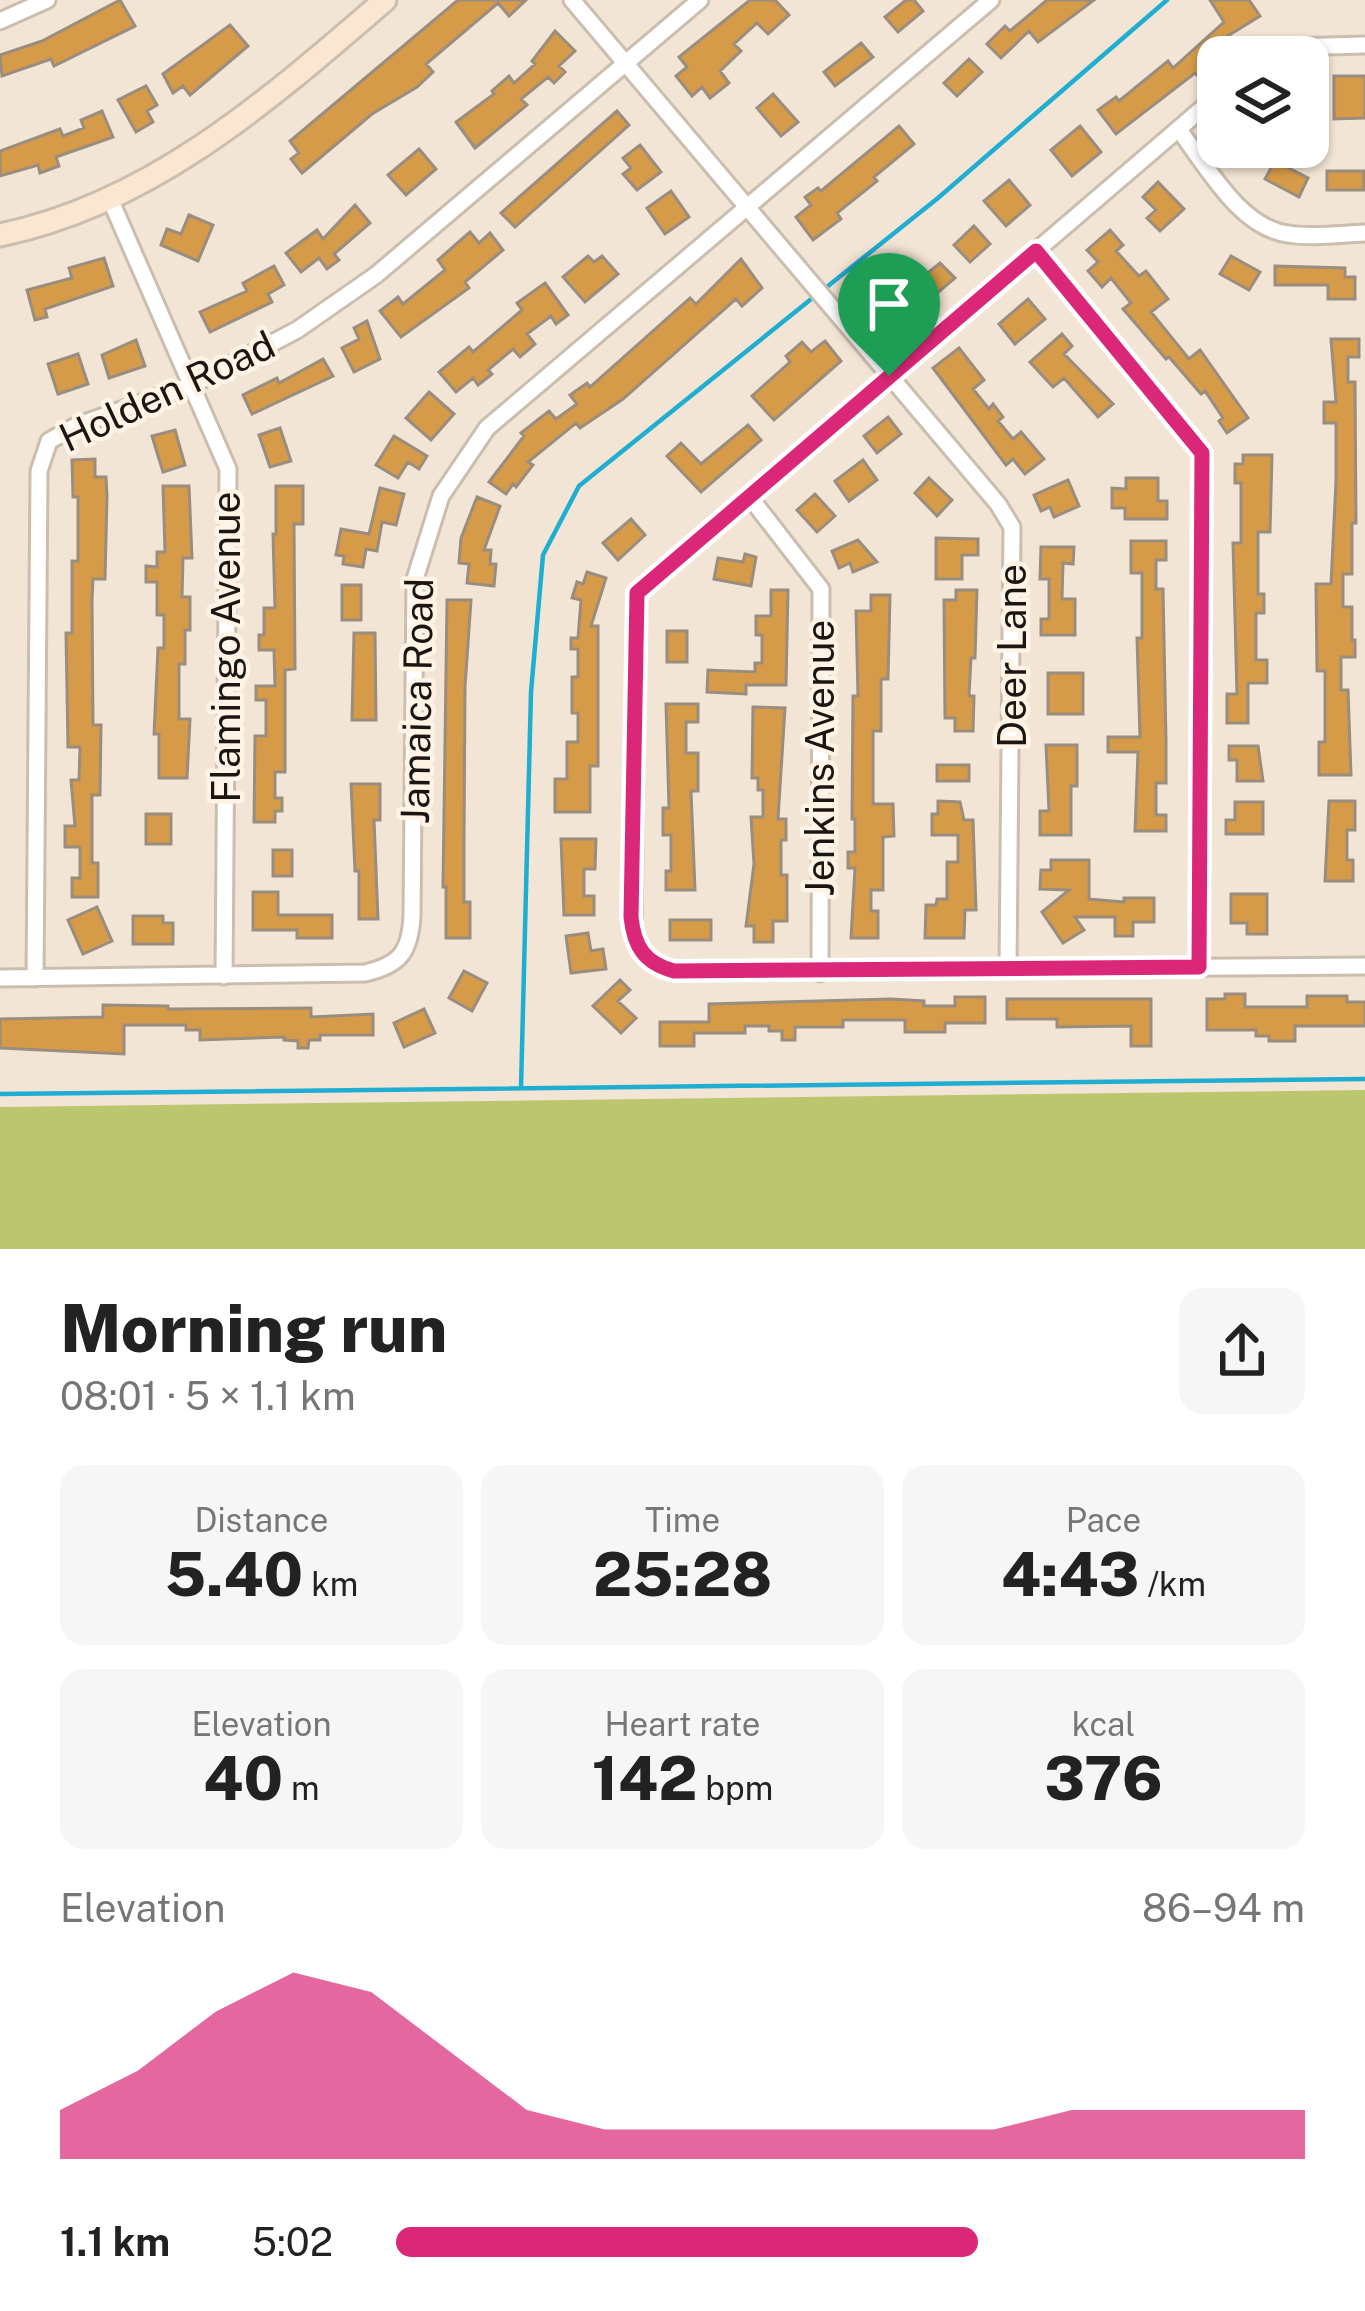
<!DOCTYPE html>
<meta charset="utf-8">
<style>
body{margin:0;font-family:"Public Sans",sans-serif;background:#f6f6f6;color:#222;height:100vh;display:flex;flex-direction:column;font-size:45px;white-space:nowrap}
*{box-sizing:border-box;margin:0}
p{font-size:39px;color:#767676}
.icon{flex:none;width:66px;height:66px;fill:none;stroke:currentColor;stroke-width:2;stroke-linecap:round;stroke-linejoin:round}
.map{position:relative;height:1249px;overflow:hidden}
.sheet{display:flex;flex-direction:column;background:#fff;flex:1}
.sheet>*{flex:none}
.tools{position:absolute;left:1197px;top:36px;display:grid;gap:24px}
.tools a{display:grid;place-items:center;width:132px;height:132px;border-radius:24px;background:#fff;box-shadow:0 3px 9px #0004;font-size:60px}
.pin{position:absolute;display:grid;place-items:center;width:102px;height:102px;color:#fff;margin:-123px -51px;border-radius:50% 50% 50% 0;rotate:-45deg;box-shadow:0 0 12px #0007}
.pin .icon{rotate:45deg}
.round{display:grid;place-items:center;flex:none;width:126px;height:126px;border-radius:24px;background:#f6f6f6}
.summary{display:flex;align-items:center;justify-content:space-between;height:204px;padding:0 60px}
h1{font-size:66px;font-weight:800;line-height:90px}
.stats{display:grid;grid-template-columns:repeat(3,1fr);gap:18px;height:204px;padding:12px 60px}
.stats div{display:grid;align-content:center;border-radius:24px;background:#f6f6f6;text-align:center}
.stats b{font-size:60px;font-weight:800}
.stats small{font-size:33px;font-weight:400}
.stats p{font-size:33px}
.chart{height:336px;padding:24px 60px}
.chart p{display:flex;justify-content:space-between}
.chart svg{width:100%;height:216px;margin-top:12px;fill:#db2777;opacity:.7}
ul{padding:0 60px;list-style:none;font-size:39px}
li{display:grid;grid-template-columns:192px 144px 1fr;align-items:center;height:90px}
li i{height:30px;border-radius:15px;background:#db2777}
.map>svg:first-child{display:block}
</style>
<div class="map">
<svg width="1365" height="1249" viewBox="0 0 1365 1249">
<rect width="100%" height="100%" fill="#f3e5d5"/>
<path fill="#bbc76f" d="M 1365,1090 L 1365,1249 L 0,1249 L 0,1107 Z"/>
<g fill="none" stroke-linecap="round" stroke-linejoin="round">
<path stroke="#1faed1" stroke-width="4.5" d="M 828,286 L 938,198 L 1167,0
M 521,1088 L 531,692 L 543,555 L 579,486 L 810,300
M 0,1094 L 1365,1079"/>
</g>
<path fill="#d69b49" stroke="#9a8d7e" stroke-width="3" d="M 120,0 L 135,26 L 54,66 L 51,59 L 2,76 L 0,55 L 42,41 Z
M 458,0 L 526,0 L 509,16 L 498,3 L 426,64 L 433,72 L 417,87 L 372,114 L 302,173 L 291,159 L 299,153 L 290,141 Z
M 750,0 L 775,0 L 789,15 L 768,34 L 757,23 L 734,44 L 741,51 L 720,71 L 729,83 L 710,98 L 702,87 L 692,96 L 676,76 L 687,67 L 679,57 Z
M 906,0 L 914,0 L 923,11 L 898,32 L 885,17 Z
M 1047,0 L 1094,0 L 1038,42 L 1029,31 L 1001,58 L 987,44 L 1005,26 L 1010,31 Z
M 1210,0 L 1249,0 L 1260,16 L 1218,42 L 1224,50 L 1197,75 L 1195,73 L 1116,134 L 1098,110 L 1116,97 L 1119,101 L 1168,61 L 1173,68 L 1224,22 Z
M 230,25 L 248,46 L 190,95 L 183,86 L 173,93 L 163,74 Z
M 555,31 L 575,51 L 559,66 L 565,72 L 554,83 L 548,77 L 521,99 L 527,105 L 475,148 L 456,122 L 494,94 L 492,91 L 509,76 L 514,83 L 535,64 L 532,61 Z
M 861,43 L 873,57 L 835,86 L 824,72 Z
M 969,59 L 982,72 L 957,96 L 944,83 Z
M 1334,76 L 1365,76 L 1365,118 L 1334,119 Z
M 146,86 L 157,105 L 147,111 L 153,122 L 136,132 L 118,100 Z
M 773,94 L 798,122 L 781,136 L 757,108 Z
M 102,111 L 113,137 L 56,157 L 59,166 L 40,173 L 38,165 L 0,176 L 0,151 L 60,129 L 63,136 L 84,128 L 81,120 Z
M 617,111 L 629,125 L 515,227 L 501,213 Z
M 899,126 L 914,144 L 874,177 L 877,181 L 837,213 L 841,219 L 813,240 L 796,217 L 811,205 L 805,197 L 818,188 L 821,191 Z
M 1080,126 L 1101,152 L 1072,176 L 1051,150 Z
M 640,145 L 661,172 L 637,190 L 623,174 L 631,168 L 623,158 Z
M 419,149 L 436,169 L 406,195 L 388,175 Z
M 1275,161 L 1308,178 L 1299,197 L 1265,179 Z
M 1327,171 L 1364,171 L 1364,190 L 1327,190 Z
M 1009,180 L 1030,205 L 1006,226 L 984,201 Z
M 1158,182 L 1184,209 L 1160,231 L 1147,218 L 1156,210 L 1143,197 Z
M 671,191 L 689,217 L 665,234 L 647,208 Z
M 355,205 L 370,223 L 334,254 L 339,260 L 327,269 L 319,258 L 301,272 L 286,253 L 317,230 L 323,239 Z
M 189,215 L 213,225 L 198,261 L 161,245 L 167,229 L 181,234 Z
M 974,226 L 990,244 L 970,262 L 954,245 Z
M 1110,230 L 1123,245 L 1116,251 L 1139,276 L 1146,271 L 1168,299 L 1151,312 L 1189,359 L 1200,350 L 1248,418 L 1227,433 L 1219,421 L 1223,418 L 1205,391 L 1201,394 L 1169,357 L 1166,359 L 1123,309 L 1131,303 L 1111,278 L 1102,287 L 1088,271 L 1098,262 L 1087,250 Z
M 470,232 L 479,243 L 490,233 L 503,250 L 465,282 L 469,288 L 401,337 L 380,311 L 398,297 L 403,304 L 445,270 L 438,260 Z
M 588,256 L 594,262 L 602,256 L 618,274 L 585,302 L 563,277 Z
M 1231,256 L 1260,272 L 1249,290 L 1220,274 Z
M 104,258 L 113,286 L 45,309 L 47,317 L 35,320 L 27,290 L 72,278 L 69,268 Z
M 741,259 L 762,288 L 742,306 L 736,299 L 623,399 L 580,428 L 576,423 L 528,462 L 533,465 L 516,487 L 513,484 L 506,494 L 489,482 L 524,436 L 521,433 L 549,411 L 556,419 L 577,404 L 570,395 L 587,383 L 590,387 L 690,298 L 696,304 Z
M 940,263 L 955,278 L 892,332 L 868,305 L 884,291 L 893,301 Z
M 274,266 L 284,285 L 268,294 L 272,302 L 210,332 L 200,312 L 247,291 L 243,283 Z
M 1275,266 L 1345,268 L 1345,277 L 1355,277 L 1355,299 L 1328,299 L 1328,285 L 1275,285 Z
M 545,283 L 568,315 L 556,324 L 551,316 L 527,334 L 535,344 L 520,357 L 513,349 L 488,370 L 492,374 L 478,385 L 473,378 L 456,392 L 439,372 L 469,347 L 473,352 L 522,310 L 517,303 Z
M 1028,299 L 1045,319 L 1015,344 L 999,324 Z
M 367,321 L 380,359 L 354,372 L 342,348 L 359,339 L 354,328 Z
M 1062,334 L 1072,346 L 1064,354 L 1113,404 L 1098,417 L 1064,378 L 1053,387 L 1030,362 Z
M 1331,339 L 1359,339 L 1359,357 L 1348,357 L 1348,382 L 1355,382 L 1356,523 L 1352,523 L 1352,574 L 1343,574 L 1343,607 L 1352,607 L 1352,640 L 1355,640 L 1355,657 L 1341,657 L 1341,690 L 1348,690 L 1351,775 L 1319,775 L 1319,742 L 1325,742 L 1325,671 L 1317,671 L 1316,584 L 1331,584 L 1336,481 L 1336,423 L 1324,423 L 1324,402 L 1336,402 Z
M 136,340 L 145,366 L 109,378 L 102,355 Z
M 825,341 L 841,361 L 774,420 L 752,396 L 790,362 L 786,356 L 802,342 L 811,352 Z
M 959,348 L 984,380 L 973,389 L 989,409 L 993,404 L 1003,417 L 998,421 L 1013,439 L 1021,432 L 1044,459 L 1025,474 L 1013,459 L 1006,465 L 933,368 Z
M 78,354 L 88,384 L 58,394 L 48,364 Z
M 323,359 L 333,376 L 252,414 L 243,395 L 277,378 L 279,383 Z
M 429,392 L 454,414 L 431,440 L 406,418 Z
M 888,417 L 901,434 L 877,453 L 864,436 Z
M 748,425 L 761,440 L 701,492 L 667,456 L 681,443 L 701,464 Z
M 280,428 L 291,461 L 270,467 L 259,435 Z
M 175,430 L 185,465 L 163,472 L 152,436 Z
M 394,436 L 427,456 L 419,469 L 408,462 L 398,478 L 376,465 Z
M 1243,455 L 1272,455 L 1270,532 L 1258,532 L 1258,594 L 1264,594 L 1264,613 L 1256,613 L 1256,660 L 1267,660 L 1267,683 L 1248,683 L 1248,723 L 1227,723 L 1227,694 L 1237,694 L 1233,543 L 1241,543 L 1241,483 L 1235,483 L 1235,464 L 1243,464 Z
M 95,459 L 95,477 L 106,477 L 107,496 L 105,579 L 93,579 L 92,600 L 93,725 L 101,725 L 100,795 L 92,795 L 92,863 L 98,863 L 98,897 L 72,897 L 72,878 L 80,878 L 80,847 L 65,847 L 65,826 L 75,826 L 71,780 L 79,780 L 80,747 L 68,747 L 66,633 L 72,633 L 72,561 L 78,561 L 78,497 L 73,497 L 72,460 Z
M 863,460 L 877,480 L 849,501 L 835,481 Z
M 929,478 L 952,500 L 937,516 L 915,493 Z
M 1126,478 L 1158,478 L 1158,501 L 1167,501 L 1167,519 L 1125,519 L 1125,508 L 1112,508 L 1112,488 L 1126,489 Z
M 1068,480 L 1079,506 L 1054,517 L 1050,507 L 1041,511 L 1034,495 Z
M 163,486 L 189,486 L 192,558 L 183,558 L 182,597 L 190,597 L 190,630 L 185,630 L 185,664 L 179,664 L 179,719 L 190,719 L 187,778 L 159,778 L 159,734 L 154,734 L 158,648 L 164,648 L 164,615 L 157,615 L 157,582 L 146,582 L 146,566 L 157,567 L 157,552 L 165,552 Z
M 276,486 L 303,486 L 303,524 L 294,524 L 295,669 L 285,670 L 285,772 L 275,772 L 275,798 L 282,798 L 282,811 L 275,811 L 275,822 L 254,822 L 255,736 L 266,736 L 266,700 L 256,700 L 256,686 L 275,686 L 274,650 L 259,650 L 259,635 L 264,635 L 264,608 L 275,608 L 273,534 L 276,534 Z
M 380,488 L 404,494 L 396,525 L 382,522 L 377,551 L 366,549 L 363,567 L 343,564 L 344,556 L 336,555 L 341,529 L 369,534 Z
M 815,494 L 835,516 L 817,532 L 797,510 Z
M 477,497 L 500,506 L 484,550 L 491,550 L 490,564 L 496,564 L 494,586 L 467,583 L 469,564 L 459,563 L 461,538 Z
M 631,519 L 645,535 L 618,560 L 603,543 Z
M 936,538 L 978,539 L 978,555 L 962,555 L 962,579 L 936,579 Z
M 858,540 L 877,562 L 853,572 L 850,563 L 839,568 L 832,551 Z
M 1131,541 L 1166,541 L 1166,560 L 1156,560 L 1156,589 L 1163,589 L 1166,740 L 1166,783 L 1156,783 L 1156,815 L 1166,815 L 1166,831 L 1135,831 L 1138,752 L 1108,752 L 1108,737 L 1140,737 L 1137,638 L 1142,638 L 1142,573 L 1131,573 Z
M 1041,547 L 1074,547 L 1073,564 L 1063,563 L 1062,599 L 1075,599 L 1075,635 L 1041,635 L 1041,619 L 1049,619 L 1049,579 L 1040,579 Z
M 745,554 L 756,557 L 751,586 L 714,579 L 718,558 L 743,562 Z
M 587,572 L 606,578 L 591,626 L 598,626 L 598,766 L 590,766 L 590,812 L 555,812 L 555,779 L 567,779 L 567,742 L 578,742 L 578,713 L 572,713 L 572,677 L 578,677 L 578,649 L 571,649 L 571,638 L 578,638 L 581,600 L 572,598 L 577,582 L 583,584 Z
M 342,585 L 361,585 L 361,620 L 342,620 Z
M 771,590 L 788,590 L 786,685 L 746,685 L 746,694 L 707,692 L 708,670 L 755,672 L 755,663 L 762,663 L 762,635 L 756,635 L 756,616 L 771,616 Z
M 956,590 L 977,590 L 975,658 L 971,658 L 969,696 L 974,696 L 973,731 L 955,731 L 955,718 L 945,718 L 944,600 L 956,600 Z
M 871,595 L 890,595 L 888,679 L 881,679 L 881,731 L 873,731 L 873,804 L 893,804 L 894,836 L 883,837 L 883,890 L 871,890 L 871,911 L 878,911 L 878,938 L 851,938 L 855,868 L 848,868 L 848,852 L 855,852 L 855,819 L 852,819 L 853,696 L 858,696 L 856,611 L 871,611 Z
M 447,600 L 471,600 L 465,687 L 464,839 L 464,902 L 470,902 L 470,938 L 446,938 L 446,887 L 443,887 Z
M 667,631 L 687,631 L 687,662 L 667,662 Z
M 354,633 L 375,633 L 376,720 L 352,720 Z
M 1048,673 L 1083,673 L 1083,714 L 1048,714 Z
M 666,704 L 698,704 L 698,722 L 686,722 L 686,753 L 698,753 L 698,791 L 691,791 L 695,890 L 666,890 L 666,871 L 671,871 L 671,835 L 663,835 L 663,808 L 669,808 Z
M 753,707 L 785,708 L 778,819 L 786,819 L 786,840 L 781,840 L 781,875 L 787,875 L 787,921 L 773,921 L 773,942 L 754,942 L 754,926 L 746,926 L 754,864 L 751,817 L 763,817 L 763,790 L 758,790 L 758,778 L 752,778 Z
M 1046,745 L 1077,745 L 1077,786 L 1071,786 L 1071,835 L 1040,835 L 1040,811 L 1049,811 Z
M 1229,746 L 1258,746 L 1263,781 L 1237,781 L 1237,760 L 1229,760 Z
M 937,765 L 969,765 L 969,781 L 937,781 Z
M 351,784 L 380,784 L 380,820 L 374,820 L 378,919 L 359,919 L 359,871 L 355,871 Z
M 938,801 L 960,802 L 964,820 L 973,820 L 976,910 L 965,910 L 964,938 L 925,938 L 926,905 L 936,905 L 937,899 L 947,899 L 947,862 L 958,862 L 958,835 L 932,835 L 932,814 L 938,814 Z
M 1329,801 L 1355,801 L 1355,830 L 1347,830 L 1347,860 L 1353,860 L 1353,881 L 1325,881 Z
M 1235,802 L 1263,802 L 1263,834 L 1226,834 L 1226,820 L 1235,820 Z
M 146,814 L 171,814 L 171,844 L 146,844 Z
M 561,839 L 596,839 L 595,869 L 584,869 L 584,896 L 594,896 L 594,915 L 564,915 Z
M 273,850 L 292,850 L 292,876 L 273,876 Z
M 1051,860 L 1089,860 L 1089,899 L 1124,902 L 1124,898 L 1154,898 L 1154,922 L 1133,922 L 1133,936 L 1115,936 L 1115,917 L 1075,917 L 1084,930 L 1063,943 L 1042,912 L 1069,890 L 1040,889 L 1041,870 L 1051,870 Z
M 253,892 L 278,892 L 278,915 L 332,915 L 332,938 L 297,938 L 297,930 L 253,930 Z
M 1231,894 L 1267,894 L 1267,934 L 1247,934 L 1247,923 L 1231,923 Z
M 97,907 L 112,941 L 83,954 L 68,920 Z
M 133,916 L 163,916 L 163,923 L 173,923 L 173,944 L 133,944 Z
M 670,920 L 711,920 L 711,940 L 670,940 Z
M 588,933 L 591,951 L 603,949 L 606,969 L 571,973 L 566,936 Z
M 464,971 L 487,983 L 472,1011 L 449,998 Z
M 620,980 L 630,990 L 618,1001 L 636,1018 L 621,1033 L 593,1006 Z
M 1225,994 L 1245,994 L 1245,1007 L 1307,1007 L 1307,996 L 1347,996 L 1347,1002 L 1365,1002 L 1365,1026 L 1295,1026 L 1295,1041 L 1269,1041 L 1269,1036 L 1256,1036 L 1256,1030 L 1207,1030 L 1207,999 L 1225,999 Z
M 955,997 L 985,997 L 985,1023 L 945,1023 L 945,1032 L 905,1032 L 905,1020 L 843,1020 L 843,1027 L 795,1027 L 795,1040 L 782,1040 L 782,1031 L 769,1031 L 769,1026 L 745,1026 L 745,1033 L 694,1033 L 694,1046 L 660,1046 L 660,1022 L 709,1022 L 709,1004 L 891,999 L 924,1001 L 924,1006 L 955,1006 Z
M 1007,999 L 1151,999 L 1151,1046 L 1131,1046 L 1131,1026 L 1057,1027 L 1057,1019 L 1007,1019 Z
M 103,1005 L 168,1006 L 168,1009 L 311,1008 L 311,1017 L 373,1014 L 373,1035 L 320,1035 L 320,1040 L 309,1040 L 308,1048 L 298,1048 L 298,1041 L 284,1040 L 284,1037 L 200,1040 L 200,1030 L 186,1030 L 186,1025 L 124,1025 L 124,1054 L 0,1048 L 0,1019 L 103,1017 Z
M 424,1009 L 435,1033 L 404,1047 L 394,1023 Z"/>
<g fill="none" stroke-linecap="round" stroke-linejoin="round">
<defs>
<path id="street" d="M 572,0 L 998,504 L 1012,527 L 1008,969
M 0,21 L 47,0
M 1267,57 L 1289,47 L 1365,45
M 1218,95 L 637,593 L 633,935 C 642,956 651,965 674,971 L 1365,966
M 1179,130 C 1207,166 1240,228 1288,234 C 1312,238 1340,234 1365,233
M 110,199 L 228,469 L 224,976
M 1036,251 L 1201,453 L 1199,967
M 749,496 L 821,589 L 820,973
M 0,978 L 365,973 C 400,965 410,952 412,916 L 415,579 L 441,496 L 487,428 L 991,0
M 35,978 L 39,471 L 49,441 L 76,426 L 192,385 L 297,330 L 376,275 L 700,0"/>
<path id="secondary" d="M 0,235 C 152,204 271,98 385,0"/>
</defs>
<use href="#street" stroke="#cbbeae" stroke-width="21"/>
<use href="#secondary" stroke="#cbbeae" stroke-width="27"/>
<use href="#street" stroke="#fff" stroke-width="15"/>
<use href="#secondary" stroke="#fbe6d2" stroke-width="21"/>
</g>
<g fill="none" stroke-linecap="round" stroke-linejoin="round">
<defs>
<path id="route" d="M 1036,251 L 1202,453 L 1199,967 L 674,971 C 644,963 634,946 631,917 L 637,593 Z"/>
</defs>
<use href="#route" stroke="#fff" stroke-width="24"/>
<use href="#route" stroke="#db2777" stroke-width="15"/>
</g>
<g text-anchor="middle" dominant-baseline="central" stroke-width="9" stroke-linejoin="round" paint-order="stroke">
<g font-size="39" fill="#1b1611" stroke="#fef3e5">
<text transform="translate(167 391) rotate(-25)">Holden Road</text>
<text transform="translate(226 647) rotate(-90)">Flamingo Avenue</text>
<text transform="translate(1012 656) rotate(-90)">Deer Lane</text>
<text transform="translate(417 701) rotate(-89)">Jamaica Road</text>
<text transform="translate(820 758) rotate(-90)">Jenkins Avenue</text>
</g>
</g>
</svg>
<div class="tools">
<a><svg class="icon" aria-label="layers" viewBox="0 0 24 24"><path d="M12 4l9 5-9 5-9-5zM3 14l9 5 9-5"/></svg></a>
</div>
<div class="pin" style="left:889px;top:376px;background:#1e9e55"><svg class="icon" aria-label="arrive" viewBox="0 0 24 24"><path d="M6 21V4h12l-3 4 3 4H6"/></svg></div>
</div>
<section class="sheet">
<div class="summary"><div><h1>Morning run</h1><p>08:01 · 5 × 1.1 km</p></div><a class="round"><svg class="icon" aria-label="share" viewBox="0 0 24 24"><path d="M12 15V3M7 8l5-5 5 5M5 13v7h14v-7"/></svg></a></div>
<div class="stats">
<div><p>Distance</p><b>5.40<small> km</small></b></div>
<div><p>Time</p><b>25:28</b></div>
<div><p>Pace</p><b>4:43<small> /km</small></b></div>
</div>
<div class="stats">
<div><p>Elevation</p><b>40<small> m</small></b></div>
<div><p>Heart rate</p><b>142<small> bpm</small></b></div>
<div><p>kcal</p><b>376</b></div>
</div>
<div class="chart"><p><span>Elevation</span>86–94 m</p>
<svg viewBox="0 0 160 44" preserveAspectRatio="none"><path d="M0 44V34L10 26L20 14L30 6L40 10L50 22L60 34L70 38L80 38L90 38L100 38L110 38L120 38L130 34L140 34L150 34L160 34V44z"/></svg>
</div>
<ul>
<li><b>1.1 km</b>5:02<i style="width:64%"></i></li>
</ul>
</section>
